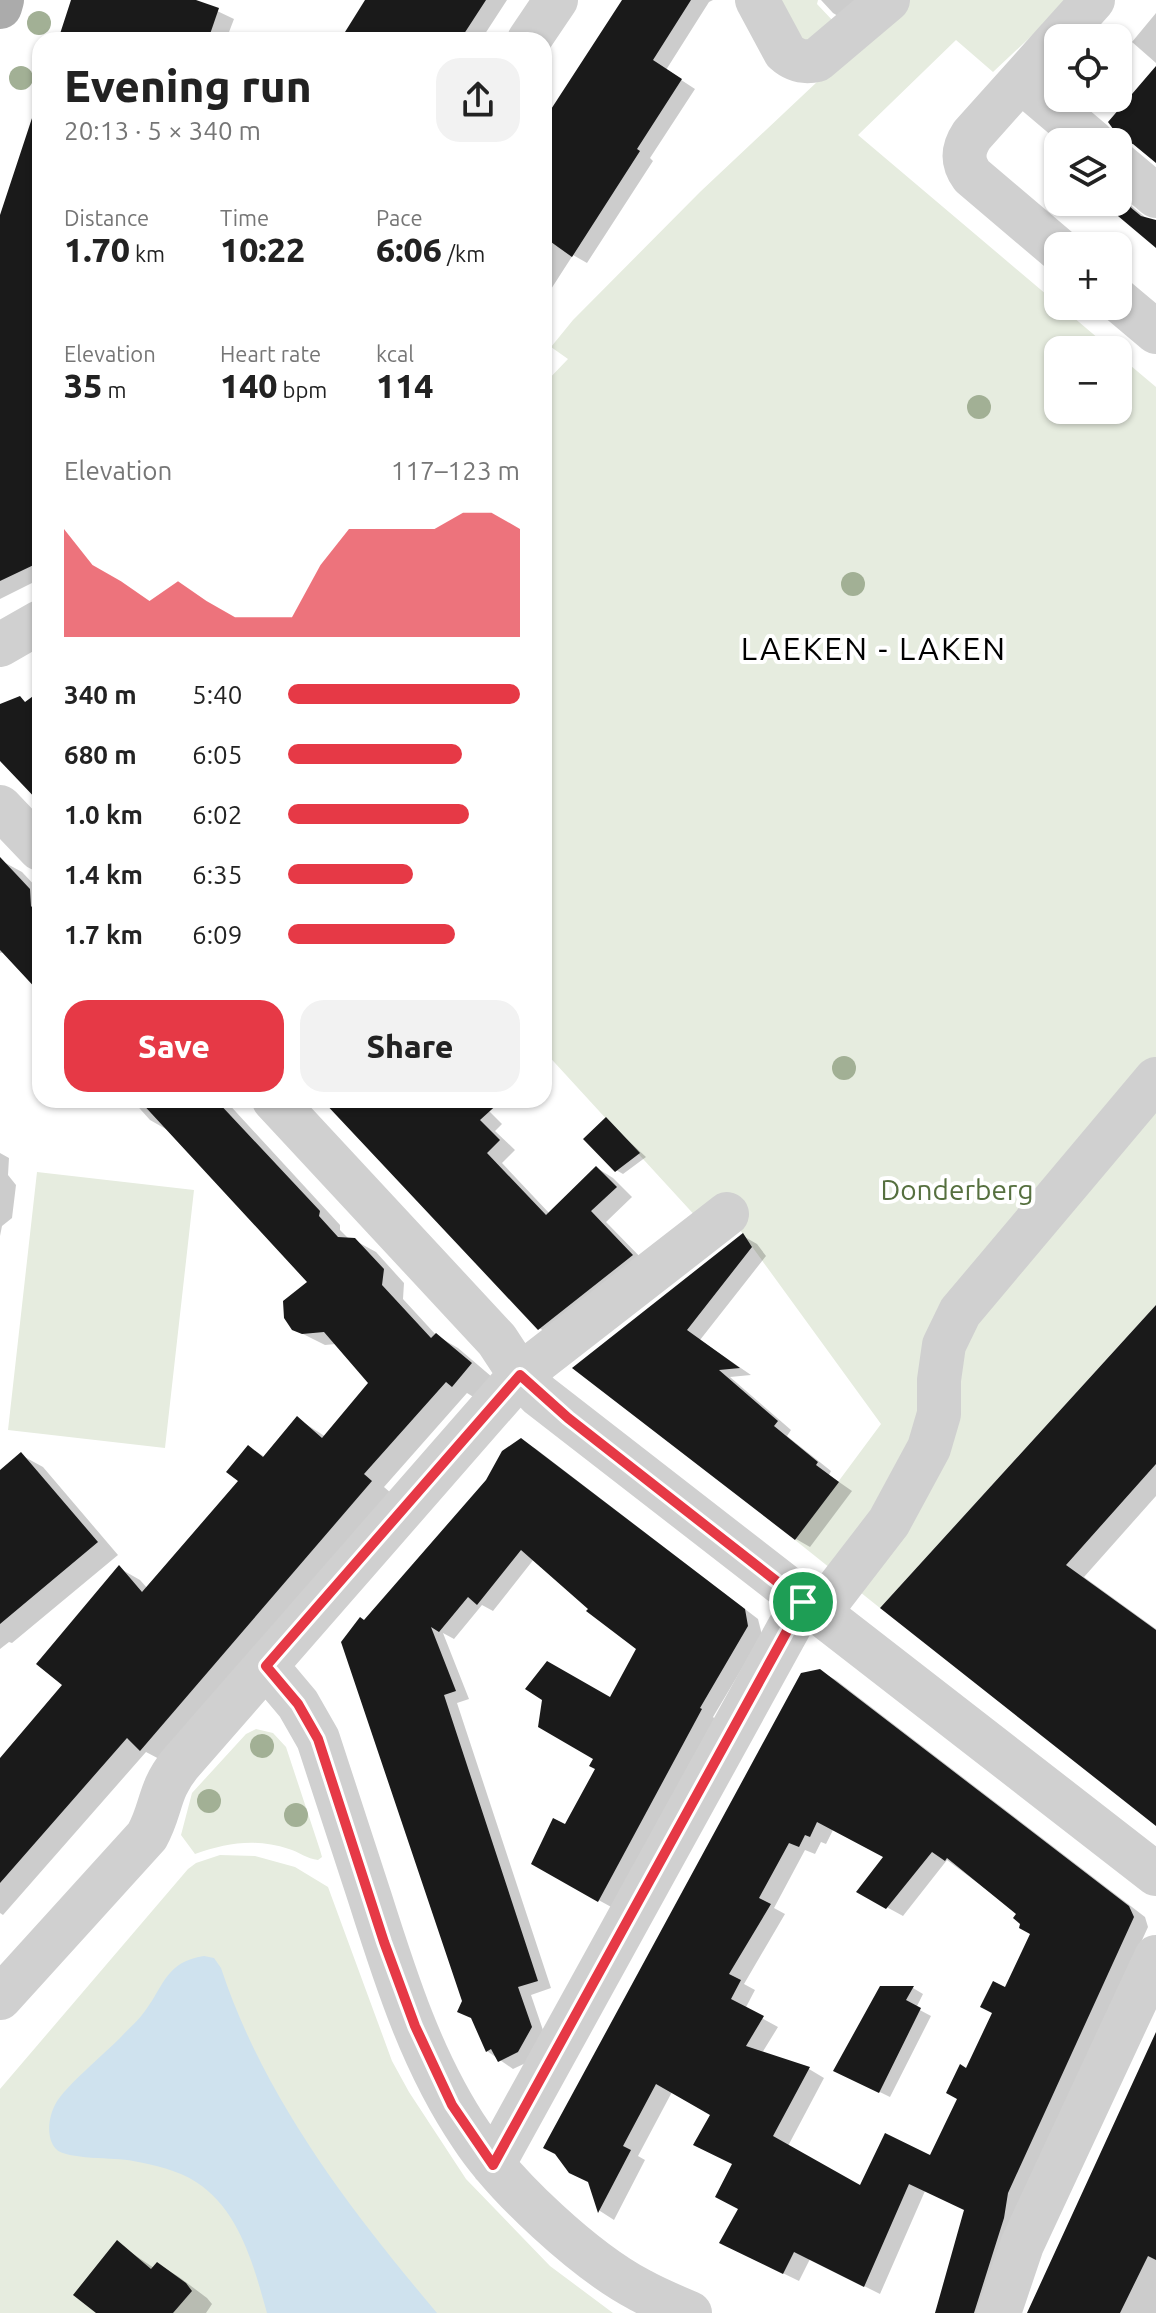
<!DOCTYPE html>
<meta charset="utf-8">
<style>
body{margin:0;font-family:Ubuntu,sans-serif;background:#f2f2f2;color:#222;height:100vh;display:flex;flex-direction:column;font-size:30px;white-space:nowrap}
*{box-sizing:border-box;margin:0}
p{font-size:26px;color:#767676}
.icon{flex:none;width:44px;height:44px;fill:none;stroke:currentColor;stroke-width:2;stroke-linecap:round;stroke-linejoin:round}
.map{position:relative;flex:1;overflow:hidden}
.panel{position:absolute;left:32px;top:32px;width:520px;height:1076px;display:flex;flex-direction:column;background:#fff;border-radius:24px;box-shadow:0 2px 6px #0004}
.panel>*{flex:none}
.tools{position:absolute;left:1044px;top:24px;display:grid;gap:16px}
.tools a{display:grid;place-items:center;width:88px;height:88px;border-radius:16px;background:#fff;box-shadow:0 2px 6px #0004;font-size:40px}
.pin{position:absolute;display:grid;place-items:center;width:68px;height:68px;color:#fff;margin:-34px;border:4px solid #fff;border-radius:50%;box-shadow:0 2px 8px #0007}
.round{display:grid;place-items:center;flex:none;width:84px;height:84px;border-radius:24px;background:#f2f2f2}
.summary{display:flex;align-items:center;justify-content:space-between;height:136px;padding:0 32px}
h1{font-size:44px;font-weight:800;line-height:60px}
.stats{display:grid;grid-template-columns:repeat(3,1fr);gap:12px;height:136px;padding:8px 32px}
.stats div{display:grid;align-content:center}
.stats b{font-size:34px;font-weight:800}
.stats small{font-size:22px;font-weight:400}
.stats p{font-size:22px}
.chart{height:224px;padding:16px 32px}
.chart p{display:flex;justify-content:space-between}
.chart svg{width:100%;height:144px;margin-top:8px;fill:#e63946;opacity:.7}
.action{display:flex;gap:16px;margin-top:auto;padding:16px 32px}
.action a{flex:1;height:92px;border-radius:24px;background:#e63946;color:#fff;font-size:32px;font-weight:800;line-height:92px;text-align:center}
.action a+a{background:#f2f2f2;color:#222}
ul{padding:0 32px;list-style:none;font-size:26px}
li{display:grid;grid-template-columns:128px 96px 1fr;align-items:center;height:60px}
li i{height:20px;border-radius:10px;background:#e63946}
.map>svg:first-child{display:block}
</style>
<div class="map">
<svg width="1156" height="2313" viewBox="0 0 1156 2313">
<rect width="100%" height="100%" fill="#fff"/>
<path fill="#e6ecdf" d="M 775,0 L 818,0 L 817,4 L 834,22 L 802,47 Z
M 904,0 L 1070,0 L 993,72 L 956,40 L 858,135 L 1112,350 L 1058,350 L 1058,410 L 1118,410 L 1118,355 L 1156,387 L 1156,1305 L 880,1608 L 795,1540 L 881,1424 L 721,1204 L 699,1220 L 544,1051 L 544,384 L 568,359 L 551,347 L 573,320 L 700,192 Z
M 37,1172 L 194,1190 L 165,1448 L 8,1430 Z
M 256,1729 L 273,1733 L 286,1747 L 320,1850 L 322,1857 L 318,1860 C 307,1859 299,1852 289,1849 C 255,1838 227,1843 195,1854 L 181,1835 L 192,1793 L 246,1734 Z
M 220,1855 L 255,1856 L 295,1867 L 328,1887 L 392,2061 L 409,2092 L 466,2179 L 550,2266 L 613,2313 L 0,2313 L 0,2089 L 188,1869 L 196,1863 Z"/>
<path fill="#cfe2ee" d="M 204,1956 L 214,1958 L 221,1968 C 264,2098 350,2210 437,2313 L 267,2313 C 254,2267 240,2210 196,2182 C 178,2170 154,2165 133,2161 C 115,2157 66,2160 56,2149 C 45,2137 49,2115 56,2103 C 65,2087 105,2053 120,2038 C 128,2029 138,2021 145,2011 C 165,1984 166,1962 204,1956 Z"/>
<path fill="#0003" fill-rule="evenodd" d="M 73,0 L 194,0 L 234,19 L 226,40 L 60,40 Z
M 367,0 L 507,0 L 481,40 L 355,40 Z
M 625,0 L 713,0 L 709,2 L 666,70 L 695,89 L 650,158 L 653,161 L 587,263 L 573,255 L 544,300 L 544,113 L 550,114 Z
M 821,0 L 875,0 L 848,22 L 833,13 Z
M 1156,13 L 1156,63 L 1132,42 Z
M 40,98 L 40,579 L 0,599 L 0,228 Z
M 1118,195 L 1151,222 L 1156,222 L 1156,245 L 1105,202 L 1118,202 Z
M 0,860 L 22,872 L 40,891 L 40,990 L 5,952 L 0,953 Z
M 132,1100 L 225,1100 L 340,1225 L 340,1230 L 349,1239 L 354,1240 L 376,1252 L 404,1283 L 403,1299 L 437,1336 L 458,1348 L 492,1377 L 475,1398 L 467,1393 L 384,1487 L 392,1494 L 163,1761 L 146,1752 L 3,1915 L 0,1913 L 0,1761 L 65,1685 L 119,1568 L 140,1580 L 148,1589 L 241,1481 L 249,1447 L 265,1457 L 298,1419 L 326,1437 L 370,1383 L 336,1344 L 325,1345 L 293,1329 L 310,1282 L 171,1132 L 150,1120 Z
M 325,1100 L 478,1100 L 502,1124 L 495,1131 L 515,1150 L 502,1163 L 550,1214 L 597,1168 L 613,1178 L 632,1197 L 606,1222 L 648,1265 L 555,1337 L 539,1328 Z
M 606,1120 L 646,1157 L 623,1174 L 616,1170 Z
M 0,1153 L 9,1158 L 8,1175 L 16,1185 L 12,1218 L 2,1226 L 0,1236 Z
M 743,1236 L 757,1244 L 766,1256 L 700,1340 L 751,1375 L 730,1377 L 791,1430 L 787,1436 L 831,1471 L 829,1475 L 852,1491 L 810,1547 L 796,1539 L 576,1368 Z
M 1156,1308 L 1156,1496 L 1084,1577 L 1156,1629 L 1156,1653 L 883,1608 Z
M 521,1440 L 536,1449 L 758,1619 L 762,1635 L 713,1717 L 715,1719 L 613,1908 L 533,1864 L 566,1827 L 597,1769 L 611,1700 L 639,1649 L 534,1559 L 493,1611 L 482,1605 L 454,1639 L 443,1633 L 469,1699 L 457,1703 L 551,1988 L 531,1995 L 545,2036 L 532,2060 L 513,2069 L 487,2051 L 464,2001 L 365,1622 Z
M 21,1455 L 43,1467 L 118,1555 L 12,1643 L 9,1642 L 0,1649 L 0,1473 Z
M 819,1671 L 836,1680 L 1145,1917 L 1148,1927 L 1023,2202 L 992,2313 L 937,2313 L 966,2210 L 925,2191 L 880,2294 L 810,2259 L 799,2281 L 737,2251 L 740,2209 L 734,2164 L 712,2114 L 672,2092 L 638,2156 L 645,2160 L 614,2220 L 600,2211 L 590,2183 ZM 833,1830 L 886,1857 L 859,1892 L 903,1916 L 947,1860 L 1019,1914 L 1032,1933 L 967,2071 L 959,2099 L 931,2158 L 861,2188 L 788,2146 L 824,2078 L 809,2069 L 762,2053 L 778,2027 L 745,2009 L 755,1990 L 744,1984 L 785,1914 L 774,1908 L 805,1850 L 815,1854 L 821,1842 L 826,1844 Z
M 881,1988 L 913,1988 L 923,1994 L 916,2008 L 931,2016 L 890,2097 L 847,2076 Z
M 1156,2038 L 1156,2313 L 1029,2313 Z
M 117,2243 L 154,2268 L 158,2264 L 179,2277 L 207,2298 L 212,2304 L 206,2313 L 99,2313 Z"/>
<path fill="#1a1a1a" fill-rule="evenodd" d="M 71,0 L 196,0 L 219,8 L 208,40 L 58,40 Z
M 365,0 L 486,0 L 460,40 L 340,40 Z
M 622,0 L 691,0 L 653,60 L 682,79 L 637,149 L 640,151 L 572,257 L 544,237 L 544,120 Z
M 1156,66 L 1156,163 L 1133,144 L 1118,140 L 1116,133 L 1108,122 Z
M 34,112 L 40,113 L 40,562 L 0,581 L 0,215 Z
M 1118,197 L 1141,216 L 1156,220 L 1156,248 L 1118,216 Z
M 40,691 L 40,803 L 0,761 L 0,704 L 20,696 L 25,702 Z
M 0,857 L 30,889 L 31,906 L 40,916 L 40,993 L 0,950 Z
M 139,1100 L 216,1100 L 320,1211 L 319,1216 L 338,1237 L 355,1238 L 384,1269 L 382,1285 L 431,1338 L 436,1333 L 472,1363 L 452,1387 L 446,1382 L 364,1474 L 372,1481 L 140,1751 L 127,1738 L 0,1883 L 0,1758 L 62,1685 L 36,1664 L 119,1565 L 142,1592 L 238,1481 L 226,1472 L 248,1445 L 263,1457 L 297,1416 L 322,1438 L 368,1383 L 324,1332 L 302,1334 L 292,1330 L 284,1318 L 283,1301 L 307,1282 Z
M 322,1100 L 502,1100 L 480,1120 L 500,1140 L 487,1153 L 546,1215 L 596,1166 L 617,1187 L 591,1211 L 633,1255 L 538,1330 Z
M 606,1117 L 640,1153 L 615,1172 L 583,1139 Z
M 743,1233 L 752,1247 L 687,1330 L 740,1368 L 719,1370 L 778,1421 L 774,1426 L 818,1462 L 816,1465 L 839,1482 L 795,1540 L 572,1368 Z
M 1156,1305 L 1156,1464 L 1066,1565 L 1156,1630 L 1156,1826 L 880,1608 Z
M 521,1438 L 745,1609 L 748,1626 L 700,1708 L 702,1709 L 598,1902 L 531,1864 L 553,1818 L 565,1824 L 595,1769 L 589,1766 L 593,1759 L 538,1727 L 542,1700 L 525,1689 L 547,1661 L 610,1697 L 636,1649 L 586,1611 L 588,1609 L 521,1550 L 477,1605 L 468,1597 L 439,1632 L 431,1627 L 456,1691 L 444,1695 L 538,1981 L 518,1987 L 532,2027 L 518,2052 L 498,2062 L 491,2049 L 486,2052 L 471,2018 L 457,2012 L 462,2001 L 341,1642 L 360,1617 L 364,1620 L 486,1480 L 502,1451 Z
M 21,1452 L 98,1542 L 0,1624 L 0,1470 Z
M 820,1669 L 1129,1906 L 1134,1917 L 1008,2193 L 1004,2218 L 974,2313 L 935,2313 L 964,2210 L 909,2184 L 864,2287 L 794,2252 L 783,2274 L 719,2243 L 738,2209 L 715,2197 L 732,2164 L 693,2145 L 710,2115 L 656,2084 L 623,2146 L 631,2150 L 598,2213 L 588,2182 L 569,2173 L 555,2154 L 543,2148 L 801,1673 ZM 817,1822 L 883,1857 L 856,1892 L 886,1909 L 932,1852 L 945,1861 L 947,1858 L 1016,1914 L 1013,1918 L 1020,1924 L 1019,1928 L 1030,1934 L 1005,1987 L 993,1981 L 980,2007 L 992,2013 L 966,2068 L 960,2064 L 946,2093 L 957,2099 L 930,2155 L 885,2133 L 860,2185 L 773,2136 L 810,2067 L 746,2046 L 764,2016 L 731,1999 L 741,1980 L 729,1974 L 771,1904 L 759,1898 L 789,1843 L 799,1847 L 805,1835 L 810,1837 Z
M 880,1986 L 914,1986 L 906,2000 L 921,2008 L 879,2093 L 833,2071 Z
M 1156,2032 L 1156,2260 L 1148,2256 L 1120,2313 L 1027,2313 Z
M 117,2240 L 151,2269 L 157,2262 L 186,2283 L 192,2291 L 173,2313 L 96,2313 L 73,2295 Z"/>
<g fill="none" stroke-linecap="round" stroke-linejoin="round">
<path stroke="#d0d0d0" stroke-width="44" d="M 757,0 L 785,52 C 795,61 804,63 817,60 L 888,0
M 1059,38 L 1093,0
M 1058,39 L 972,135 C 962,150 962,162 972,176 L 1058,249
M 529,40 L 556,0
M 1021,81 L 1093,142
M 1118,164 L 1156,196
M 1118,300 L 1156,332
M 0,645 L 40,622
M 0,807 L 40,849
M 274,1100 L 497,1340 L 520,1375 L 539,1395 L 1156,1874
M 819,1613 L 889,1522 L 929,1448 L 939,1414 L 939,1380 L 944,1345 L 960,1312 L 1156,1079
M 266,1666 L 298,1704 L 318,1739 C 335,1791 352,1843 369,1895 C 395,1977 422,2063 471,2135 C 505,2187 585,2261 640,2290 C 656,2299 673,2306 690,2313
M 0,1998 L 147,1836 C 162,1809 158,1791 180,1764 L 520,1375 L 727,1214
M 493,2165 L 803,1602
M 999,2313 L 1022,2245 L 1156,1957"/>
<path stroke="#ababab" stroke-width="44" d="M 0,7 L 2,0"/>
</g>
<g fill="#a2b095">
<circle cx="39" cy="23" r="12"/>
<circle cx="21" cy="78" r="12"/>
<circle cx="979" cy="407" r="12"/>
<circle cx="853" cy="584" r="12"/>
<circle cx="844" cy="1068" r="12"/>
<circle cx="262" cy="1746" r="12"/>
<circle cx="209" cy="1801" r="12"/>
<circle cx="296" cy="1815" r="12"/>
</g>
<g fill="none" stroke-linecap="round" stroke-linejoin="round">
<defs>
<path id="route" d="M 520,1375 L 568,1418 L 803,1602 L 493,2165 L 452,2105 L 415,2026 L 384,1942 L 318,1739 L 298,1704 L 266,1666 Z"/>
</defs>
<use href="#route" stroke="#fff" stroke-width="16"/>
<use href="#route" stroke="#e63946" stroke-width="10"/>
</g>
<g text-anchor="middle" dominant-baseline="central" stroke-width="8" stroke-linejoin="round" paint-order="stroke">
<g font-size="28" fill="#56703f" stroke="#fff">
<text x="957" y="1189">Donderberg</text>
</g>
<g font-size="32" letter-spacing="2" fill="#000" stroke="#fff">
<text x="874" y="648">LAEKEN - LAKEN</text>
</g>
</g>
</svg>
<div class="tools">
<a><svg class="icon" aria-label="locate" viewBox="0 0 24 24"><circle cx="12" cy="12" r="6"/><path d="M12 2v4M12 18v4M2 12h4M18 12h4"/></svg></a>
<a><svg class="icon" aria-label="layers" viewBox="0 0 24 24"><path d="M12 4l9 5-9 5-9-5zM3 14l9 5 9-5"/></svg></a>
<a>+</a>
<a>−</a>
</div>
<div class="pin" style="left:803px;top:1602px;background:#1e9e55"><svg class="icon" aria-label="arrive" viewBox="0 0 24 24"><path d="M6 21V4h12l-3 4 3 4H6"/></svg></div>
<section class="panel">
<div class="summary"><div><h1>Evening run</h1><p>20:13 · 5 × 340 m</p></div><a class="round"><svg class="icon" aria-label="share" viewBox="0 0 24 24"><path d="M12 15V3M7 8l5-5 5 5M5 13v7h14v-7"/></svg></a></div>
<div class="stats">
<div><p>Distance</p><b>1.70<small> km</small></b></div>
<div><p>Time</p><b>10:22</b></div>
<div><p>Pace</p><b>6:06<small> /km</small></b></div>
</div>
<div class="stats">
<div><p>Elevation</p><b>35<small> m</small></b></div>
<div><p>Heart rate</p><b>140<small> bpm</small></b></div>
<div><p>kcal</p><b>114</b></div>
</div>
<div class="chart"><p><span>Elevation</span>117–123 m</p>
<svg viewBox="0 0 160 44" preserveAspectRatio="none"><path d="M0 44V11L10 22L20 27L30 33L40 27L50 33L60 38L70 38L80 38L90 22L100 11L110 11L120 11L130 11L140 6L150 6L160 11V44z"/></svg>
</div>
<ul>
<li><b>340 m</b>5:40<i style="width:100%"></i></li>
<li><b>680 m</b>6:05<i style="width:75%"></i></li>
<li><b>1.0 km</b>6:02<i style="width:78%"></i></li>
<li><b>1.4 km</b>6:35<i style="width:54%"></i></li>
<li><b>1.7 km</b>6:09<i style="width:72%"></i></li>
</ul>
<div class="action"><a>Save</a><a>Share</a></div>
</section>
</div>
